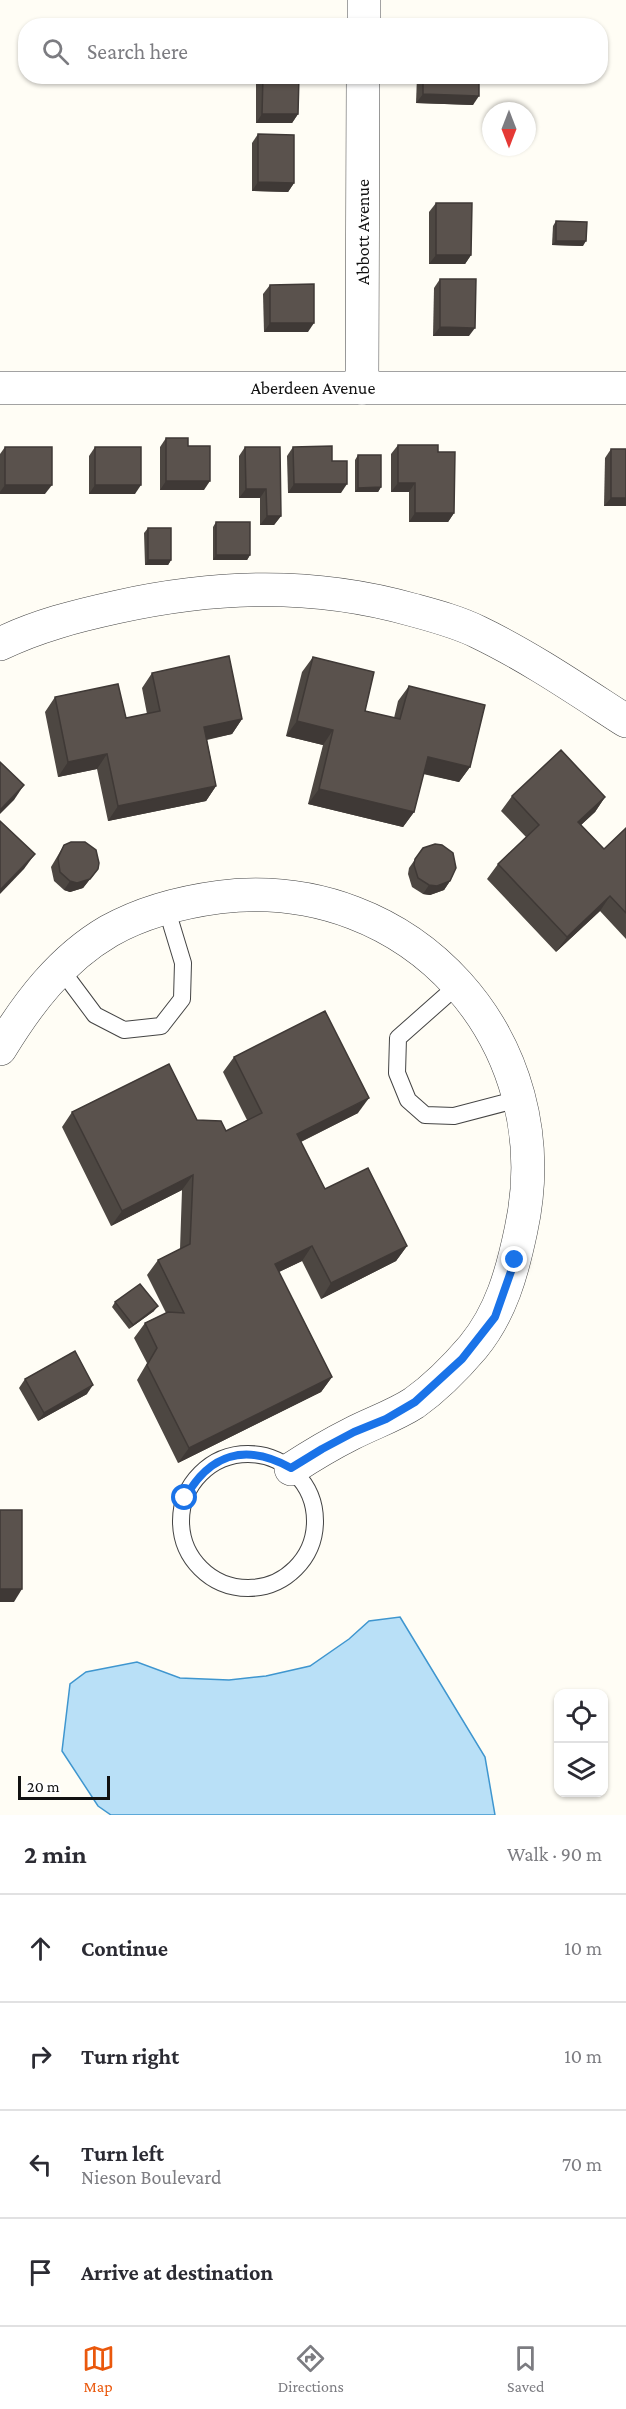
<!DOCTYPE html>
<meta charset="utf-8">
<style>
:root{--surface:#fff;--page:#f2f2f3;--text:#2b2b33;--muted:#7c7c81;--line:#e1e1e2;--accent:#ea580c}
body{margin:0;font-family:"Crimson Pro",serif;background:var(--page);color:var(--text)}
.controls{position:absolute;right:18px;bottom:18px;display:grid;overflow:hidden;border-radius:12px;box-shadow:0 2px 4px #0004}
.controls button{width:54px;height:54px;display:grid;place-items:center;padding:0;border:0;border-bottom:2px solid var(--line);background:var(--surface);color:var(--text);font:30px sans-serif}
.compass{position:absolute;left:482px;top:102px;width:54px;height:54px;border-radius:50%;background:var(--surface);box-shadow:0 2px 4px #0004;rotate:180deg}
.scale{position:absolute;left:18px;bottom:15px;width:92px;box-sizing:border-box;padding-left:6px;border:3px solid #111;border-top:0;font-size:16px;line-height:21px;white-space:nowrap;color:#111;-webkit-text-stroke:4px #fff;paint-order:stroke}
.stop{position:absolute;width:18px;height:18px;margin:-14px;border:4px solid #1a73e8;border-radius:50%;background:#fff}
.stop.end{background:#1a73e8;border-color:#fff;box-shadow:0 2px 6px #0008}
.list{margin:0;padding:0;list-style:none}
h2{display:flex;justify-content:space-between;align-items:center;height:78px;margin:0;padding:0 24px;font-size:26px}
h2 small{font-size:20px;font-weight:400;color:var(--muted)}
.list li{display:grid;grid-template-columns:39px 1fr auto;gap:18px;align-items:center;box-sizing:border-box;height:108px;padding:0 24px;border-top:2px solid var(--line)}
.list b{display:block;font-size:22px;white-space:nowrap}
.list p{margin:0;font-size:20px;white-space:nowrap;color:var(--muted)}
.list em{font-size:20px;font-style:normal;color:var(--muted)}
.icon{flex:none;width:33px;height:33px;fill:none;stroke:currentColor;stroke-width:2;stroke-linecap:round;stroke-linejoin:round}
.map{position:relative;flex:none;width:626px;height:1815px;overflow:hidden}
.search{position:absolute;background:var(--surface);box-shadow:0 2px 4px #0004;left:18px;right:18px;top:18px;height:66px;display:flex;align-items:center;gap:15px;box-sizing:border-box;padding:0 21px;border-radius:24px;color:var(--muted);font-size:22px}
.sheet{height:510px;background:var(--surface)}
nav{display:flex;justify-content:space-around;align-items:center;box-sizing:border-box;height:84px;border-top:2px solid var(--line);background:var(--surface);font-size:16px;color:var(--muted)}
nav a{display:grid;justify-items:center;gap:3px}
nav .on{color:var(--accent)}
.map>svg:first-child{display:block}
</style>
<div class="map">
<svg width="626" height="1815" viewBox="0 0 626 1815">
<rect width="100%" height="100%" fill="#fffdf5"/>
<!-- water -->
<polygon fill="#b9e0f7" stroke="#3f96cf" stroke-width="1.5" points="400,1617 485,1757 495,1815 111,1815 98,1806 62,1751 70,1684 86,1672 137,1662 180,1678 229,1680 266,1676 310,1666 349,1639 369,1621"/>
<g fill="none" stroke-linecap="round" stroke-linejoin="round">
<!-- service casing -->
<g stroke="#444" stroke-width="18">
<g id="service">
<polyline points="60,968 95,1015 124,1030 161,1026 182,999 183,963 166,907"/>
<polyline points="459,984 398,1038 397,1073 408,1100 425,1115 454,1116 519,1099"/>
<circle cx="248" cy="1521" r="67"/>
</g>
</g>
<!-- minor casing -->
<g stroke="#444" stroke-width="34">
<g id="minor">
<polyline points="364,26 364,0"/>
<polyline points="0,388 626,388"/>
<polyline points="362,388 363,76"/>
<path d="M0 644C37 626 76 616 117 607 217 585 314 582 413 610 435 616 458 622 478 632 530 657 578 690 626 721"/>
<path d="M0 1049C28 1003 61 959 109 931 143 912 182 902 220 897 412 874 562 1042 521 1230 512 1273 501 1313 473 1347 456 1367 435 1388 414 1403 394 1416 372 1423 351 1434 331 1444 311 1456 291 1469"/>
</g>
</g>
<!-- service -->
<use href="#service" stroke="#fff" stroke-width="16"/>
<!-- minor -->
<use href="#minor" stroke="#fff" stroke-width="33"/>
</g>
<!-- wall -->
<g fill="#4d4742">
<polygon points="256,76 299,76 298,114 292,123 256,123"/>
<polygon points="417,76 479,76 473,105 416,103"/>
<polygon points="258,134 294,183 288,192 252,191 252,143"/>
<polygon points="436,203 471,255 465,264 429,264 429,212"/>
<polygon points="556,221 583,246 552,245 553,226"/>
<polygon points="440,279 469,336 433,336 434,288"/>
<polygon points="270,285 308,332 264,332 263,294"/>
<polygon points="166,438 188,446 204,490 160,490 160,447"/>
<polygon points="398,445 438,452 454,513 448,522 409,522 409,492 391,492 391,454"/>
<polygon points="5,447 45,494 0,494 0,454"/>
<polygon points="95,447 135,494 89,494 89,456"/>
<polygon points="245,447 281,516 274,525 260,525 260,498 239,498 239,456"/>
<polygon points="293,447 341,493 288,493 287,456"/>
<polygon points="611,449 626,506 604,506 605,458"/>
<polygon points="358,455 381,487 378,492 355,492 355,460"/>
<polygon points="216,522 250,555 247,560 213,560 213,527"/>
<polygon points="148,528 171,560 168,565 145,565 144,533"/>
<polygon points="313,657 365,711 394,718 398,701 409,686 470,767 459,782 423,774 414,812 403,827 308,804 323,745 286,736 302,672"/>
<polygon points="152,673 242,719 232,734 207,740 216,786 206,801 108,821 97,769 58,777 45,712 55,697 126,718 147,714 142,688"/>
<polygon points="512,796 605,797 595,812 581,825 604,849 626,828 626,939 600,911 556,952 487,879 498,864 526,837 501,811"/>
<polygon points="64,845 98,869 83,888 70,892 64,890 54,881 51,867"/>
<polygon points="423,848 450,881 444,890 430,895 423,894 412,887 408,874 409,868"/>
<polygon points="234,1057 358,1113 301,1142 325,1189 407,1246 396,1261 321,1299 302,1261 279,1272 332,1377 321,1392 178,1463 137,1380 147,1363 134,1338 145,1323 166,1313 147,1275 158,1260 180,1249 182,1190 111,1226 62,1127 72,1112 197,1120 226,1131 247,1120 223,1072"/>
<polygon points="115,1302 154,1311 129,1329 112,1307"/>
<polygon points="25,1379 87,1394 38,1421 19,1388"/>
</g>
<!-- shaded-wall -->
<g fill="#3f3936">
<polygon points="507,76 520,76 538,79 535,83 505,80"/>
<polygon points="423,94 479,96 473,105 416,103"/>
<polygon points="262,114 298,114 292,123 256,123"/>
<polygon points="258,182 294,183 288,192 252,191"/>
<polygon points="556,241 586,241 583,246 552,245"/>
<polygon points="436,255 471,255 465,264 429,264"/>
<polygon points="270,323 314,323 308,332 264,332"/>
<polygon points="440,327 475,328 469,336 433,336"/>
<polygon points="166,481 210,481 204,490 160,490"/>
<polygon points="398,483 415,483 409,492 391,492"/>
<polygon points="294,484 347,484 341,493 288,493"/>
<polygon points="5,485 52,485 45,494 0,494 0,492"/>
<polygon points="95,485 141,485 135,494 89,494"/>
<polygon points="381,487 378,492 355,492 358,488"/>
<polygon points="246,489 266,489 260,498 239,498"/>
<polygon points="611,498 626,498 626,506 604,506"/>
<polygon points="415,513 454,513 448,522 409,522"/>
<polygon points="267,516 281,516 274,525 260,525"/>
<polygon points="216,555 250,555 247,560 213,560"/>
<polygon points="148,560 171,560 168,565 145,565"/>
<polygon points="242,719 232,734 194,742 204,727"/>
<polygon points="297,721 333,730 323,745 286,736"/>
<polygon points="107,754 97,769 58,777 68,762"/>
<polygon points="428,757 470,767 459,782 417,772"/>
<polygon points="24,785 14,800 0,814 0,810"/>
<polygon points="216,786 206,801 108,821 118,806"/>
<polygon points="319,789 414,812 403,827 308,804"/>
<polygon points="605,797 595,812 568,837 578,822"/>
<polygon points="35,854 24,869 0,894 0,890"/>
<polygon points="98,869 83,888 70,892 64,890 70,881"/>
<polygon points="450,881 444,890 430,895 423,894 429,885"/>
<polygon points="610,896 600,911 556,952 567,937"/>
<polygon points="369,1098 358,1113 286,1149 297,1134"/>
<polygon points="193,1175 182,1190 111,1226 122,1211"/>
<polygon points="312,1246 302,1261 264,1279 275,1264"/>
<polygon points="407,1246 396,1261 321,1299 331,1283"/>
<polygon points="158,1306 154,1311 129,1329 133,1325"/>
<polygon points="332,1377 321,1392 178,1463 189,1448"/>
<polygon points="93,1385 87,1394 38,1421 44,1413"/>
<polygon points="0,1589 22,1589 14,1602 0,1602"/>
</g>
<!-- building -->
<g fill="#5a524d" stroke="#3f3936" stroke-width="1.5">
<polygon points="263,76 299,76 298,114 262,114"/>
<polygon points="423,76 479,76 479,96 423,94"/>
<polygon points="520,76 539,76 538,79"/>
<polygon points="258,134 294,135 294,183 258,182"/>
<polygon points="436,203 472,203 471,255 436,255"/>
<polygon points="556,221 587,222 586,241 556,241"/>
<polygon points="440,279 476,279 475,328 440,327"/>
<polygon points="314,284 314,323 270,323 270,285"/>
<polygon points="166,438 188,438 188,446 210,446 210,481 166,481"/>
<polygon points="398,445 438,445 438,452 455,452 454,513 415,513 415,483 398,483"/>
<polygon points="332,446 332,461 347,461 347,484 294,484 293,447"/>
<rect x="5" y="447" width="47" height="38"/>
<rect x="95" y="447" width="46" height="38"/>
<polygon points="245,447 280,447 281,516 267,516 266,489 246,489"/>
<rect x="611" y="449" width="15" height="49"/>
<polygon points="358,455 381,455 381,487 358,488"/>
<rect x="216" y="522" width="34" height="33"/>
<rect x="148" y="528" width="23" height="32"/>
<polygon points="229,656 242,719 204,727 216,786 118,806 107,754 68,762 55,697 118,684 126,718 160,711 152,673"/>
<polygon points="313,657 374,672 365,711 400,719 409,686 485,705 470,767 428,757 414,812 319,789 333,730 297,721"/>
<polygon points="561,750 605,797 578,822 604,849 626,828 626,913 610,896 567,937 498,864 539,825 512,796"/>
<polygon points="0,762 24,785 0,810"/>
<polygon points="0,821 35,854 0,890"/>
<polygon points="71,842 85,842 96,850 99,863 98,869 90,879 77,883 70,881 60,872 58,858 64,845"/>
<polygon points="435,844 442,845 453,853 456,868 450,881 437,886 429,885 418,878 414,865 415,859 423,848"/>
<polygon points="325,1011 369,1098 297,1134 325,1189 368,1168 407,1246 331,1283 312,1246 275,1264 332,1377 189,1448 147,1365 157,1348 145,1323 168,1312 184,1313 158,1260 190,1244 193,1175 122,1211 72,1112 169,1064 197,1120 221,1121 226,1131 262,1113 234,1057"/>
<polygon points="140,1284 158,1306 133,1325 115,1302"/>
<polygon points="75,1351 93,1385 44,1413 25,1379"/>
<rect x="0" y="1510" width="22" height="79"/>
</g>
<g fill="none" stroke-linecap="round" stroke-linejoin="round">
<!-- route -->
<path stroke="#1a73e8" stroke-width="8" d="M185 1498C210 1453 246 1443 291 1468L322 1449 354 1432 386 1419 415 1402 462 1359 495 1317 515 1260"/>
</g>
<g text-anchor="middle" stroke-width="6" stroke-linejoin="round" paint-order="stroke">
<!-- street labels -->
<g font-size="18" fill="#111" stroke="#fff">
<text transform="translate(363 232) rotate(-90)" y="6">Abbott Avenue</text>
<text x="313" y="394">Aberdeen Avenue</text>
</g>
</g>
</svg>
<div class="controls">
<button><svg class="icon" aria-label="locate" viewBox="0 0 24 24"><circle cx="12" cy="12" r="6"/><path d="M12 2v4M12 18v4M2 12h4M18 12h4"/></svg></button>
<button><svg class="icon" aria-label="layers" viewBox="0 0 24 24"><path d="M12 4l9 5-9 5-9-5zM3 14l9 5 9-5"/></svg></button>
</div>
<svg class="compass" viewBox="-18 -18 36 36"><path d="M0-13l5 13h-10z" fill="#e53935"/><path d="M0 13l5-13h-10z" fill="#7c7c81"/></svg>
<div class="scale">20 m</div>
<div class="stop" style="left:185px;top:1498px"></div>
<div class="stop end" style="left:515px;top:1260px"></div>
<div class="search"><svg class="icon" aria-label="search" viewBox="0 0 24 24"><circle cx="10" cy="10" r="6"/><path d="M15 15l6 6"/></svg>Search here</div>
</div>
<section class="sheet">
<h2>2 min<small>Walk · 90 m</small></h2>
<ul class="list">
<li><svg class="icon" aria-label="ahead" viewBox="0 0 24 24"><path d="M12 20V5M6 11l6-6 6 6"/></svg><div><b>Continue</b></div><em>10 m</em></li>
<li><svg class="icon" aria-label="right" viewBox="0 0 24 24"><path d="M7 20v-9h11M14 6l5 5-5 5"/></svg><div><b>Turn right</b></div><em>10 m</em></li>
<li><svg class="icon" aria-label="left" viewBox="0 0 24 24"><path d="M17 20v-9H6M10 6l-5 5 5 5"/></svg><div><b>Turn left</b><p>Nieson Boulevard</p></div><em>70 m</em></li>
<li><svg class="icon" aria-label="arrive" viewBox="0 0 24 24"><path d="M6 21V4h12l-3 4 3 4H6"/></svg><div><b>Arrive at destination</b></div></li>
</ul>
</section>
<nav>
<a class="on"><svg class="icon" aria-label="map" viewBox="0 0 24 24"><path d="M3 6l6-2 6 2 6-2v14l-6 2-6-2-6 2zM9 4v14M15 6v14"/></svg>Map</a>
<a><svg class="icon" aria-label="directions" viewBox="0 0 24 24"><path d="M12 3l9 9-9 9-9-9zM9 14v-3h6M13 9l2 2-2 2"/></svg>Directions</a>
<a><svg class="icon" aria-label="saved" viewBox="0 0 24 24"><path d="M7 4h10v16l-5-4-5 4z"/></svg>Saved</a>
</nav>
